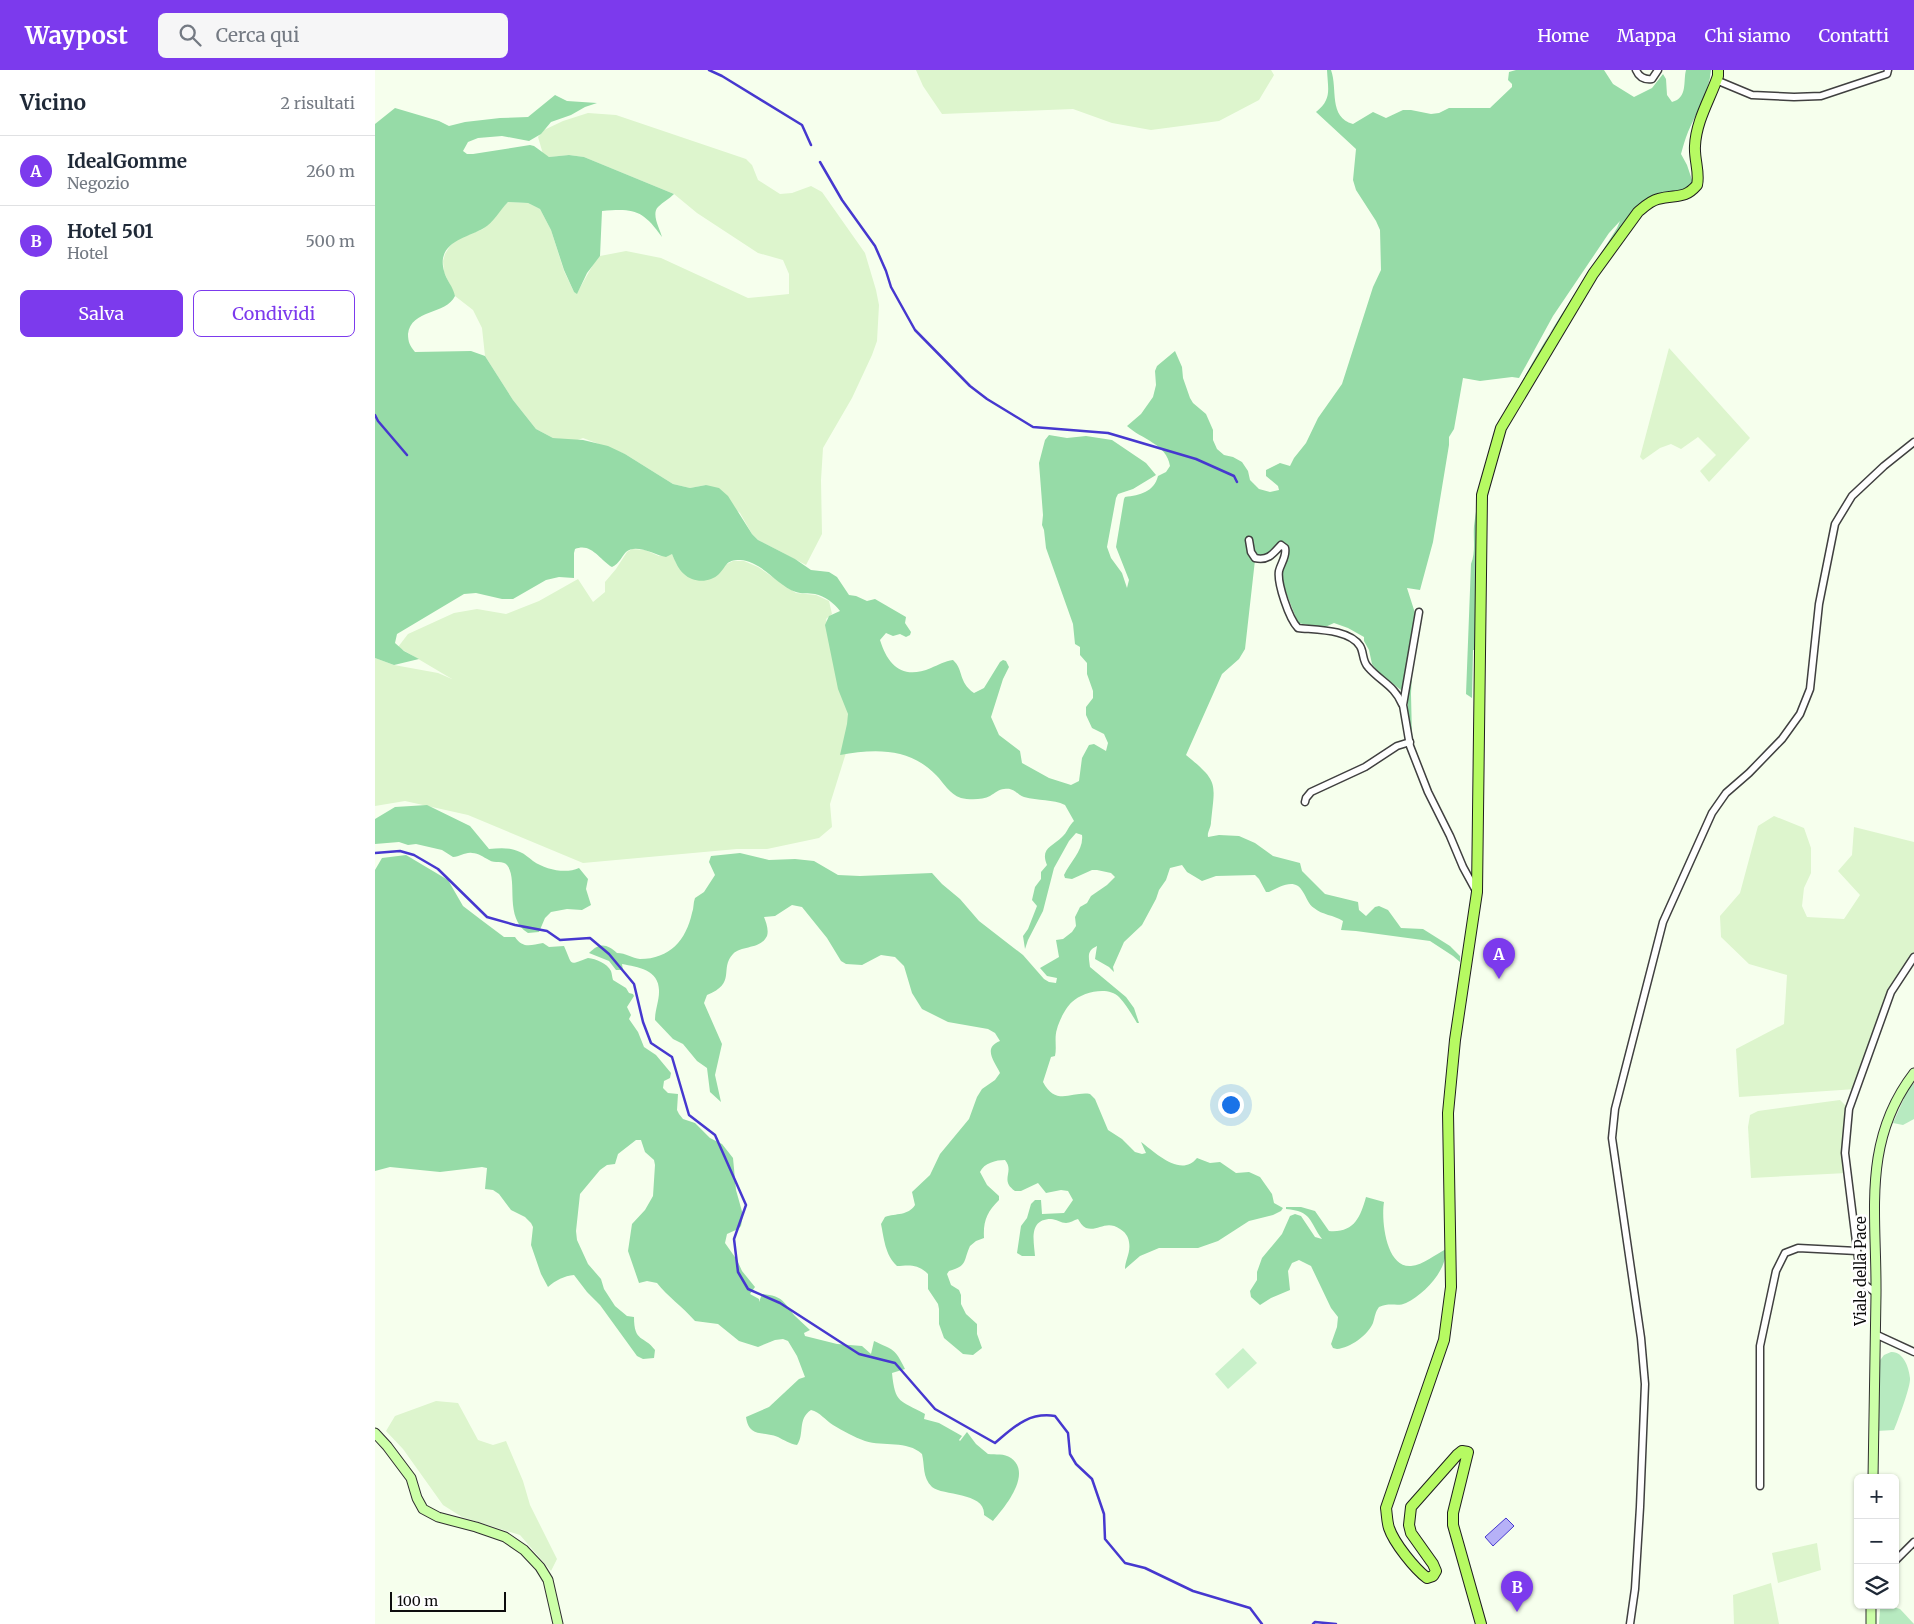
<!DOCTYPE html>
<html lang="it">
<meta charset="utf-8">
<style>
:root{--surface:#fff;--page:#f6f6f7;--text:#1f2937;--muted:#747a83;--line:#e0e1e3;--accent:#7c3aed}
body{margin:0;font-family:Merriweather,serif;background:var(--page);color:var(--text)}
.controls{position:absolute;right:15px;bottom:15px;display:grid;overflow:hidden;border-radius:8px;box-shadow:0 1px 4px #0004}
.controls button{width:45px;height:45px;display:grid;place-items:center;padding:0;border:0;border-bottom:1px solid var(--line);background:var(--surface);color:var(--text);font:25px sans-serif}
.scale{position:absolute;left:15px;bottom:12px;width:116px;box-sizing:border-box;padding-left:5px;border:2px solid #0d0d0d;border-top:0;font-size:14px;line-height:18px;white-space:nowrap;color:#0d0d0d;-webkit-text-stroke:4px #fff;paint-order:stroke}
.you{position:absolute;left:855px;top:1034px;width:18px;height:18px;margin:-12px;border:4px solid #fff;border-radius:50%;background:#1a73e8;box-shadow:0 0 0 8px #1a73e833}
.badge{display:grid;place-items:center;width:32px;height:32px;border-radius:50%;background:var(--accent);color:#fff;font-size:16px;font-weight:700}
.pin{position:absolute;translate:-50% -41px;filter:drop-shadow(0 1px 2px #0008)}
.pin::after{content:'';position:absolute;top:26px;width:18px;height:15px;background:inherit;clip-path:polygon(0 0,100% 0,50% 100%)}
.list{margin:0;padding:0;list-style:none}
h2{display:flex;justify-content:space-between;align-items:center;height:65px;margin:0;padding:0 20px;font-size:21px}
h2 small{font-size:16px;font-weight:400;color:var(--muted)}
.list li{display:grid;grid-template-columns:32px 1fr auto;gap:15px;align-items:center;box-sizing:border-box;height:70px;padding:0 20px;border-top:1px solid var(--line)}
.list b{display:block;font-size:19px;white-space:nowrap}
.list p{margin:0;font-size:16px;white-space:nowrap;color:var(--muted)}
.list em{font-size:16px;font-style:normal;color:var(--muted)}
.actions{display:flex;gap:10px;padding:15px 20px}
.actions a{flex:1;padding:11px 0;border:1px solid var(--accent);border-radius:8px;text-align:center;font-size:18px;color:var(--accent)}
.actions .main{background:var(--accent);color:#fff}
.icon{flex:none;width:28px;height:28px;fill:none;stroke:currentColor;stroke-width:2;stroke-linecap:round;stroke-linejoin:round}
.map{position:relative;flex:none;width:1539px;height:1554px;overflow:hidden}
header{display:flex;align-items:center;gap:30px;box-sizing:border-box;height:70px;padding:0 25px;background:var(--accent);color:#fff}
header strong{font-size:24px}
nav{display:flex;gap:28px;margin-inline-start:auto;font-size:18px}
.search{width:350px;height:45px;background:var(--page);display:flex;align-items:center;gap:12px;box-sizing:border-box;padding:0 18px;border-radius:8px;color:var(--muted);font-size:19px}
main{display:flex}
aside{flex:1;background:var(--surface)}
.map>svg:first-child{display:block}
</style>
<header>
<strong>Waypost</strong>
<div class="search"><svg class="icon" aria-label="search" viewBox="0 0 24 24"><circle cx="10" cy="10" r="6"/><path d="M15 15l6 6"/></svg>Cerca qui</div>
<nav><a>Home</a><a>Mappa</a><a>Chi siamo</a><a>Contatti</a></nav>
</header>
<main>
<aside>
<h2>Vicino<small>2 risultati</small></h2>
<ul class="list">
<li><span class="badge">A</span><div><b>IdealGomme</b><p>Negozio</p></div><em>260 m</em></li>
<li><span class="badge">B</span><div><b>Hotel 501</b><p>Hotel</p></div><em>500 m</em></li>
</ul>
<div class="actions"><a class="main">Salva</a><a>Condividi</a></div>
</aside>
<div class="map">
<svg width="1539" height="1554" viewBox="0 0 1539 1554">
<rect width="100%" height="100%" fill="#f6ffed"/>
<!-- farmland -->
<g fill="#ddf5cd">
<polygon points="541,0 896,0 899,5 884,30 844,51 776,60 737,53 698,39 567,44 548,16"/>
<polygon points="213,43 241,45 371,89 377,95 383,110 405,124 417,123 436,116 447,122 490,183 501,220 504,235 502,271 497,285 477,328 448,378 446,410 447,464 431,495 383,470 377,464 365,443 331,415 315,418 298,414 250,384 208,368 200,371 178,368 161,359 138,330 110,286 107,258 98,240 80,226 69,202 68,191 70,184 75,176 83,169 108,159 133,132 153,133 165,139 176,160 189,201 199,222 202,223 219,193 225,186 251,181 286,188 373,228 414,224 414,204 408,190 383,183 322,143 299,124 209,87 194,85 174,87 168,84 163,67 169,60 188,51"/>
<polygon points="1294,278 1375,368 1334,412 1325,401 1341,385 1323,367 1306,379 1296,374 1285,378 1268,390 1265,387"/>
<polygon points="257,479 270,480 284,486 297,484 302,495 348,496 358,491 369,491 383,497 421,523 441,525 454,531 457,544 451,549 472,633 475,670 455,734 457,757 444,768 392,779 362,779 208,793 93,745 30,731 0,736 0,588 19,595 63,603 77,609 23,577 33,564 79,543 102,539 131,544 164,531 203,509 218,532 230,522 230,512 241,499 252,482"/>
<polygon points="1399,746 1429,758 1436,778 1436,803 1429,818 1427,836 1432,847 1469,849 1485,825 1463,801 1477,785 1479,757 1539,772 1539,887 1516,922 1481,1019 1364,1027 1361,979 1409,954 1412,905 1374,894 1346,867 1345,846 1365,823 1383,756"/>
<polygon points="1465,1030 1474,1039 1472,1103 1376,1108 1373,1057 1375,1045 1383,1041"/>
<polygon points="61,1331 83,1333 103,1370 118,1375 131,1371 148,1411 155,1435 182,1489 176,1501 145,1465 87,1447 68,1435 28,1379 11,1361 20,1346"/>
<polygon points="1442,1473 1446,1500 1403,1513 1397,1483"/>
<polygon points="1396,1513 1404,1554 1359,1554 1358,1525"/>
</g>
<!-- green -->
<g fill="#b7eac0">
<polygon points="1539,1013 1539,1049 1528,1055 1518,1053 1534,1017"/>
<path d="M1516 1282C1528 1281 1534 1297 1535 1308 1536 1316 1523 1350 1519 1360L1502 1361 1503 1293 1509 1285Z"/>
<polygon points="1515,1536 1525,1539 1539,1554 1504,1554 1505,1539"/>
</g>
<!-- forest -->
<g fill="#96dba7">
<path d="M952 0H956C963 19 953 47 978 54L998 42 1011 48 1028 40H1036L1056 44 1064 43 1074 38H1115L1137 17V14L1133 10 1134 2 1141 0H1229L1238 14 1259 27 1277 18 1288 4 1291 9 1292 25 1297 32C1313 28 1308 11 1311 0H1336C1334 23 1322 41 1313 62 1310 69 1308 77 1306 84L1312 95 1318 113 1315 118 1308 122 1288 125 1271 132 1255 146 1174 265 1119 377 1109 417 1104 463 1102 580H1098L1097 628 1091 624 1096 494C1101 481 1098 469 1099 456 1102 433 1106 408 1114 386 1143 303 1196 232 1242 158L1245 151 1234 163 1178 246 1144 308 1137 307 1105 311 1088 308 1079 359 1074 367V375L1058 472 1045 520 1032 518 1040 543 1036 624 1037 668 1031 649 1033 633 1031 624 1004 603 997 594 994 580 989 571V567L973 558 959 553 948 558 923 553 907 512 906 500 911 481 908 477H903L892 490H880L870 579 864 589 847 604 811 685C844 712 840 712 836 752 836 758 832 762 833 767L844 765 864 766 880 773 898 786 925 793 927 801 950 824 983 832 984 840 991 846 1000 837 1004 836 1013 840 1026 858 1048 859 1075 876 1085 886V892L1078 886 1055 871 981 861 966 860 968 851C959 845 947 845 939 838 933 834 932 828 928 822 920 807 905 817 894 822H891L884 809 880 805 841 806 827 811 812 802 807 795 795 798 791 810 784 820 781 829 767 855 749 872 738 897 739 902 734 897 720 889 722 876C711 881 714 887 715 897L751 927 759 938 764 953H762C757 945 751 934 744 927 733 916 708 922 697 932 691 937 684 951 682 959 679 968 682 977 680 986L676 987 668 1012C681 1037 697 1021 715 1024L720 1029 733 1060 747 1069 760 1082 767 1084 771 1083 766 1072C781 1083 806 1108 822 1088L835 1093 845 1092 861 1103 874 1102 885 1107 897 1124 899 1133 908 1138 906 1141 898 1145 874 1151 843 1171 823 1178H784L765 1186 750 1199C750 1190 756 1183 754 1172 753 1166 750 1162 745 1159 731 1149 723 1162 711 1158 707 1156 705 1152 703 1149 699 1150 695 1153 691 1153 686 1153 681 1149 676 1149 653 1149 659 1172 660 1186H647L642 1183 646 1156 652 1148 656 1134 660 1130H666L667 1144 689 1143 698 1130 693 1121 686 1120 671 1123 663 1113 646 1121H640C624 1110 640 1102 630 1090 621 1090 609 1093 605 1102L612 1115 624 1126V1130C612 1142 608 1151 609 1168L601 1171 595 1176C588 1191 593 1196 574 1201L572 1204 576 1215 584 1220 586 1225V1234L591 1244 602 1254V1264L607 1278 598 1285 588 1284 569 1268 564 1254V1239L563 1234 553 1219V1204C543 1194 535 1195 522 1196 510 1185 509 1168 506 1154L510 1147C521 1143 533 1146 540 1135L537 1122 555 1105 565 1084 594 1049 602 1027 607 1019 620 1010 625 1003C620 992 607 978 625 971L620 963 613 959 573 952 547 939 537 923 529 896 520 887 506 885 487 895 471 894 466 891 452 868 427 837 417 835 400 846 389 847C391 852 394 860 392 866 385 880 367 875 358 884 344 899 362 913 332 925L329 933 347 974 340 1005 346 1032 335 1022 332 998 322 991 308 974 298 969 280 950C280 940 284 931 284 922 285 900 263 897 247 894L248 900H241L234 891 214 883C225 872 232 874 242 883 251 883 257 888 265 889 295 889 311 870 317 843 319 838 318 833 320 828L329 822 340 805 334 792 336 786 365 783 394 790 420 789 439 791 463 805 485 806 557 803 567 814 585 829 604 851 648 885 669 909 674 912 681 913 682 908 672 906 665 898 684 887 681 870 688 869 697 862 701 856 700 847 705 837 712 833 716 826 732 815 740 807 736 803 722 800H717L697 809 690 808 689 805C695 792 709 780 707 765L701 763 694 771 679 798 668 841 653 870 650 879 648 866 653 859 662 836 657 830 660 817 666 809V802L672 795C665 778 677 777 687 767 692 763 694 755 699 751L690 735C678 729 663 731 649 727 641 724 639 717 629 719 624 719 620 723 615 726 608 730 594 730 586 728 574 724 569 713 561 705 534 677 499 679 465 685L472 654 473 644 463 619 450 555 454 546 465 541C459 533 450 526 440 524 434 523 426 524 421 522 401 515 387 491 365 490 350 490 352 496 344 504 335 513 318 513 309 504 303 499 300 491 297 484L291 487C280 485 261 473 251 482 246 487 245 493 237 497 225 490 216 472 200 479L199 483V508L184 507 171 510 138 529H127L101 523 89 524 22 564 20 573 29 581 44 589 19 595 0 588V54L20 38 64 51 74 56 90 52 125 48 153 47 180 25 192 31 222 33 210 37 196 45 176 52 166 64 154 71 127 66 103 68 93 72 88 81 92 84H98L155 75 159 76 174 87 194 85 209 87 299 124C294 129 288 132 283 137 276 144 285 159 287 167 268 140 259 138 227 141L225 186 212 203 202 224 199 222 189 200 176 160 165 139 153 133 133 132C125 140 118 153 109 158 92 168 61 172 69 201 71 210 78 216 80 226 71 245 36 239 33 264 33 272 35 276 40 282L96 281 110 286 138 330 161 359 178 368 208 370 233 376 250 384 298 414 315 418 331 415 344 418 353 426 377 464 383 470 420 489 436 500 454 502 462 507 474 525 481 526 492 531 500 529 531 547 530 553 536 562 535 565 531 567 525 564 518 566 511 563 505 570C513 596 528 610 556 598 563 595 570 591 578 590 589 600 583 612 599 623L609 618 625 592 628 590 631 591 634 597 628 609 616 647 624 665 645 681 647 693 674 708 696 715 704 711 707 688 714 675 719 674 731 681 733 673 729 664 717 658 711 645V637L718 628V621L712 604V593L705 585V577L700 574 698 554 671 478 669 460 667 455 668 445 664 393 670 370 674 365 692 368 711 366 737 370 771 393 781 405 758 419 743 424 741 428 732 477 736 488 747 503 752 518 754 510 741 477 749 429 750 427C765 425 779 422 783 406L791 402 795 396C792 374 766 369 752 356L766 344 778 327 781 315 780 301 782 296 800 281 807 297 808 308 815 328 818 333 831 344 838 360V370L842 379 849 385 858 387 867 392 873 401 875 410 884 419 895 422 904 420 903 416 891 406V400L905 393 915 396 919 388 931 373 943 348 967 314 998 217 1006 200 1005 160 1001 151 981 120 978 110 981 79 941 42C957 29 953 20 952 0Z"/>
<path d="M52 735 95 756 114 779C125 778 134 777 145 782 150 784 154 788 158 791 171 800 191 804 204 798L213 809 211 819 216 835 207 840 192 839 176 842 170 848 164 862 153 863C128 847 144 810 132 795 128 790 120 794 114 790 108 787 104 783 97 783 90 782 85 787 78 787L67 780 41 774 33 775 24 772 0 774V749L20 737Z"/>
<path d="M31 785 73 810 88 836 105 849 129 867H140C148 879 156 875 168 873L174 877 189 876C198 895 192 896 213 888 221 889 232 893 236 901 237 904 237 907 238 910L251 918 254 923 258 924 259 926 252 937 256 945 254 949 263 962 269 977 281 985 296 1003 295 1008 289 1011 288 1018 293 1023 303 1024 302 1040 304 1044 308 1049 320 1053 335 1068 347 1074 358 1088 361 1120 368 1145 366 1156 363 1159 352 1164 350 1173 362 1190 367 1201 380 1217 375 1224 384 1229V1232L387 1224C409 1226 408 1232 420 1246 425 1251 430 1255 435 1260L429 1263 430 1266 462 1274 487 1276 496 1284 499 1271C518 1280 520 1278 530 1299L517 1303C520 1334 525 1330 550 1344L549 1349 564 1353 587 1366 584 1370 585 1371 592 1362 601 1374 613 1384C621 1385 629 1383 636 1388 658 1404 629 1438 618 1451L609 1445C611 1422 568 1426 557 1417 547 1407 550 1396 547 1384 532 1370 509 1377 490 1371 479 1367 468 1361 458 1355 450 1350 445 1342 436 1340 422 1349 430 1364 422 1375 415 1374 409 1370 403 1367 388 1361 374 1368 371 1347L394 1337 424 1309 430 1307 422 1286 413 1271 408 1269 400 1270 383 1277 364 1271 343 1254 320 1251C308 1237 292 1226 282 1213L272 1211 264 1213 253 1181 257 1154 270 1140 278 1126 280 1095 279 1090 270 1082 266 1070H261L243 1084 240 1094 232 1095 225 1100 205 1124 201 1161 202 1170 213 1194 226 1209 229 1219 240 1236 252 1246 259 1247C259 1273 269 1265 280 1280L279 1288 268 1289 262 1286 225 1235 212 1222 199 1205C189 1206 181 1210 173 1217L166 1204 156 1175 158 1157 156 1153 150 1147 136 1140 124 1124 118 1120 110 1119 112 1098 107 1097 65 1102 15 1097 0 1101V800L7 788Z"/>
<path d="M991 1127 1009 1132C1006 1150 1011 1198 1036 1196 1048 1195 1061 1184 1071 1179 1072 1200 1050 1224 1031 1233 1023 1237 1015 1232 1004 1237 1000 1242 1000 1247 998 1253 993 1265 975 1278 962 1279L958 1278 956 1274 962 1257 963 1247 956 1238 936 1196 924 1190 917 1193 913 1201 915 1220 896 1228 885 1235 876 1227 875 1221 882 1210V1202L887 1188 907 1164 915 1146 920 1144 926 1146 940 1167 947 1169C934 1151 937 1141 911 1139V1137H926L940 1141 954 1161C979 1163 985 1148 991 1127Z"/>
</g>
<!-- pitch -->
<polygon fill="#c9f1ca" points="868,1278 882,1293 853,1319 840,1304"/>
<!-- water -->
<polygon fill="#b6b1f7" stroke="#4638cf" points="1131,1448 1139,1456 1118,1476 1110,1467"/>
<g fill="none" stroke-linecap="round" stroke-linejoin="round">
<!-- stream -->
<g stroke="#4638cf" stroke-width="2.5">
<polyline points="334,0 347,6 427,55 436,75"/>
<polyline points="445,92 467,130 500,176 511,201 516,217 540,260 595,316 612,329 658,357 733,363 821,389 859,406 862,412"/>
<polyline points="0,345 3,351 32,385"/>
<path d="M0 783 25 781 39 785 63 799 112 847 140 855 172 861 185 870 215 868 234 884 259 914 268 952 276 973 297 987 314 1045 340 1065 371 1135 359 1169 363 1202 373 1219 405 1233 484 1284 520 1293 560 1339 620 1373C639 1357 653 1342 680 1346L693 1363 695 1384 701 1394 717 1409 729 1444 730 1469 750 1493 770 1498 818 1521 875 1538 887 1554"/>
<polyline points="938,1554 940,1552 961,1554"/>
</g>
<!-- street casing -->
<g stroke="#404040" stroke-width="9">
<g id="street">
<path d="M1261 0C1264 7 1269 10 1277 9L1283 0"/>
<polyline points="1341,10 1377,25 1419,27 1446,26 1512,4 1513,0"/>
<path d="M874 470 876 482 880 488C893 491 898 484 906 475L910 478C912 486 906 493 904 501 902 513 914 549 923 558 941 560 974 559 985 576 989 582 987 591 993 597 1005 611 1020 616 1027 634"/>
<polyline points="1044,542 1028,635 1035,676 1053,722 1075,766 1088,797 1100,819"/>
<polyline points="930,732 931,728 936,722 990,697 1022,676 1035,672"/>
<polyline points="1501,1223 1486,1212 1470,1083 1474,1039 1516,922 1539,887"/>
<polyline points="1500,1264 1539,1282"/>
<polyline points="1385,1416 1385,1276 1401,1201 1410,1183 1423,1178 1482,1181"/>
<polyline points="1520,1491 1539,1472"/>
<polyline points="1255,1554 1260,1519 1265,1437 1270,1314 1266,1268 1237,1068 1240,1039 1288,852 1337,743 1351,723 1374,703 1407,669 1425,644 1435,619 1444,534 1460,454 1477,426 1509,396 1539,372"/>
</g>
</g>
<!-- secondary casing -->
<g stroke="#2f2f2f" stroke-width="11">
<g id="secondary">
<polyline points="0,1363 12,1376 36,1408 42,1428 48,1439 63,1447 101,1457 130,1467 149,1480 165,1497 173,1510 183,1554"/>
<path d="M1498 1408C1499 1347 1500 1286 1501 1225 1502 1145 1486 1072 1539 1003"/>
<polyline points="1496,1554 1496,1535"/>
</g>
</g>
<!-- primary casing -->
<g stroke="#1e1e1e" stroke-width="12">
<path id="primary" d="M1106 1554 1078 1455V1443L1093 1382 1087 1381 1082 1385 1036 1437 1034 1455 1036 1463 1058 1494 1061 1501 1058 1506 1052 1508C1040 1499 1019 1473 1014 1458 1012 1452 1012 1445 1011 1438L1069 1270 1076 1217 1073 1043 1080 970 1102 822 1107 425 1126 358 1218 204 1263 142C1269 137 1275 131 1283 129 1301 124 1309 130 1322 115 1325 103 1319 89 1320 76 1321 51 1335 29 1343 6V0"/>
</g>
<!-- street -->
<use href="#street" stroke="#fff" stroke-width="6"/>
<!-- secondary -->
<use href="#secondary" stroke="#ccffa8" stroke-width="9"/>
<!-- primary -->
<use href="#primary" stroke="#b6fa62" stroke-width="10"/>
</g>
<g text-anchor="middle" stroke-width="5" stroke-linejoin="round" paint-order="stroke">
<!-- street labels -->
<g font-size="15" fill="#0d0d0d" stroke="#fff">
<text transform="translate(1486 1201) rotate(-90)" y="5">Viale della Pace</text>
</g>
</g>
</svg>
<div class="controls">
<button>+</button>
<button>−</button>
<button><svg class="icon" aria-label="layers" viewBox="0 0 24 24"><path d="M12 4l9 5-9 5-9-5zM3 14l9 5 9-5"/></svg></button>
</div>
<div class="scale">100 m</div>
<div class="you"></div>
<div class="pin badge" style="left:1124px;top:909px">A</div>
<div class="pin badge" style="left:1142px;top:1542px">B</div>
</div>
</main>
